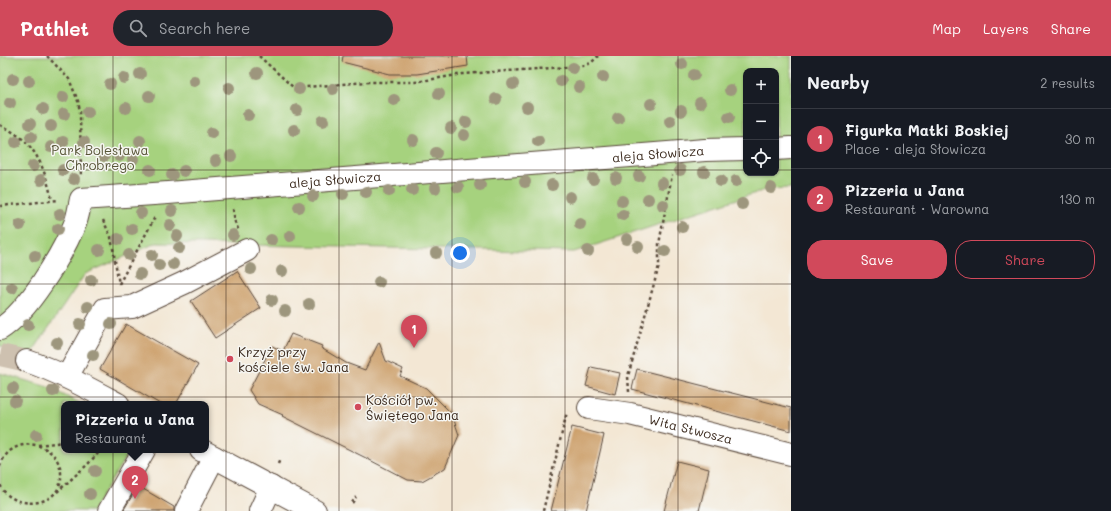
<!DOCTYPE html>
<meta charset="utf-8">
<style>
:root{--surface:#171b24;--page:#20242c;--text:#f1f3f6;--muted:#9ea1a6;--line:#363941;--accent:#d1495b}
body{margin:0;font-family:Mali,sans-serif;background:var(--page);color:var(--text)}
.controls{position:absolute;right:12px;top:12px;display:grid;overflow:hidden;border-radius:8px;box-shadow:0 1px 3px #0004}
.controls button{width:36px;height:36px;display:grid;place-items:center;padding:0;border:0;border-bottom:1px solid var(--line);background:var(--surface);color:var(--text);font:20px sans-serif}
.you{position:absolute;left:460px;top:197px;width:14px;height:14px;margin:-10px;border:3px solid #fff;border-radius:50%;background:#1a73e8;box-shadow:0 0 0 6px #1a73e833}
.badge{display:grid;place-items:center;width:26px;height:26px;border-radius:50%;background:var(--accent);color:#fff;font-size:13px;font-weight:700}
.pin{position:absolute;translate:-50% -33px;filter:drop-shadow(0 1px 2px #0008)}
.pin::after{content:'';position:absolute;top:21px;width:14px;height:12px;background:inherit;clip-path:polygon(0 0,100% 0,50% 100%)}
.popup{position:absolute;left:61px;top:345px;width:148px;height:52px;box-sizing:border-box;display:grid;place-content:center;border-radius:8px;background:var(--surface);filter:drop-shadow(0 1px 3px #0005);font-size:13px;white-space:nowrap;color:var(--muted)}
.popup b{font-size:15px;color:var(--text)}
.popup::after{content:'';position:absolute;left:50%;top:100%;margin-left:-8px;border:8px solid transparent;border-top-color:var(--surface)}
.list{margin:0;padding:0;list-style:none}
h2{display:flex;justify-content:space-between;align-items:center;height:52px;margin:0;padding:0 16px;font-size:17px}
h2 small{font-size:13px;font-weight:400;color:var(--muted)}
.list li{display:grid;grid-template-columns:26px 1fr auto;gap:12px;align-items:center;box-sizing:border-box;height:60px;padding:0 16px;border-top:1px solid var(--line)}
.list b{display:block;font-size:15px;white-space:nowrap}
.list p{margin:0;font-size:13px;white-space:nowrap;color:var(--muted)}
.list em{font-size:13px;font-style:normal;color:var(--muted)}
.actions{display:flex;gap:8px;padding:12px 16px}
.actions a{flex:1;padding:9px 0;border:1px solid var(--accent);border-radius:16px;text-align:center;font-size:14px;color:var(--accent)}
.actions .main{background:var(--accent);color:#fff}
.icon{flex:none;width:22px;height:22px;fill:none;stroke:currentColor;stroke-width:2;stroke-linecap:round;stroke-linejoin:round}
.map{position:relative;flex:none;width:791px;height:455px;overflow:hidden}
header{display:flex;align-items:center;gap:24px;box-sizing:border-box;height:56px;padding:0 20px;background:var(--accent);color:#fff}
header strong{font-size:19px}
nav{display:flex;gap:22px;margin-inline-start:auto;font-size:14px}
.search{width:280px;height:36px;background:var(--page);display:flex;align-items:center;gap:10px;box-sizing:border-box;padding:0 14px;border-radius:22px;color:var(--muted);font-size:15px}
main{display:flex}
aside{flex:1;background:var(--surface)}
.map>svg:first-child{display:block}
</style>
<header>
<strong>Pathlet</strong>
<div class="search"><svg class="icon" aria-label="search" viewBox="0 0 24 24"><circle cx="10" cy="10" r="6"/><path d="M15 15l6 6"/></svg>Search here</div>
<nav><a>Map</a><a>Layers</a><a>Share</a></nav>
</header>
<main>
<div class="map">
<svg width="791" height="455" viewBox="0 0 791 455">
<rect width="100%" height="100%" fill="#f6f6f2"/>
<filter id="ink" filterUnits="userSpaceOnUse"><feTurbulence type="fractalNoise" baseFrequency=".025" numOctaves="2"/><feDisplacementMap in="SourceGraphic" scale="8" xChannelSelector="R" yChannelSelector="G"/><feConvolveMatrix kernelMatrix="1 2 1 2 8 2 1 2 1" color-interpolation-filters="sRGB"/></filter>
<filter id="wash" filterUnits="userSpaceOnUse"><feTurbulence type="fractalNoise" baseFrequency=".012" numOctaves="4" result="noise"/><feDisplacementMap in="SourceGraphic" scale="16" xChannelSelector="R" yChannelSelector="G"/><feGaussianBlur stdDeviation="0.9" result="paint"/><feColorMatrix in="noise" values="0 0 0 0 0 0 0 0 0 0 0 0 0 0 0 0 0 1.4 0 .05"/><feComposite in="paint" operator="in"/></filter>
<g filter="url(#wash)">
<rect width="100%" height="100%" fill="#f3e7d4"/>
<!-- green -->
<g fill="#a6d27e" stroke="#707e4e" fill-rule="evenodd">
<path d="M0 0H791V132L768 133 574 196 156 187 85 218 31 298 0 290ZM746 15H776V117H746Z"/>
<polygon points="0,317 48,331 81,348 64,348 64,394 130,394 92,455 0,455"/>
</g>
<g id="blocks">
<!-- building -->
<g fill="#cda16d">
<polygon points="343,0 467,0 468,10 417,18 390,18 342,6"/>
<polygon points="237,215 261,252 215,282 191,245"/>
<polygon points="126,268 198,309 176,348 160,348 100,313"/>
<polygon points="291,278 322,290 321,292 346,307 365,314 379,286 386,305 403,313 400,320 426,332 452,358 459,379 445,412 422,425 408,424 364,401 282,360 283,359 258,348 249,334 272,290 283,295"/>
<polygon points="591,311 620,317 615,338 586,330"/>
<polygon points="637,313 791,352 791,375 632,333"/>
<polygon points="572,371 604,379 586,455 551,455"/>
<polygon points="677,405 709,413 699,455 664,455"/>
<polygon points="138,430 174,451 174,455 123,455"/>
</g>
</g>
</g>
<g filter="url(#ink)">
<use href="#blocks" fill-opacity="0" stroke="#574639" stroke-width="1"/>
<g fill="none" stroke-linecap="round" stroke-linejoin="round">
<!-- minor-tunnel -->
<polyline stroke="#cec1b0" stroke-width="22" stroke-dasharray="22 11" stroke-linecap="butt" points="0,299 27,305"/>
<!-- minor casing -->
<g stroke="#574639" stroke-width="24">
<g id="minor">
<polyline points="776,93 791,92"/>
<path id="s1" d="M0 273C28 256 61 200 74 170 78 162 79 152 81 143L168 137 705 94 746 93"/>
<path d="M27 305C59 316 88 332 118 348"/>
<polyline points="67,321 105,253 132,251 184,227 247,194"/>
<path id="s2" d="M589 352 630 358 791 398"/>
<polyline points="201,394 315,455"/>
<polyline points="109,455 144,394"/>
<polyline points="186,455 214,401"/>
<polyline points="260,455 271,431"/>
</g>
</g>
<!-- path -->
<g stroke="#574639" stroke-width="2.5" stroke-dasharray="3 3" stroke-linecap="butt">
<polyline points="47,0 69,23 78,45 80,56 81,121"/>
<polyline points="259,0 294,32 368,26 415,26 463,18 582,10 591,7 598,0"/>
<path d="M0 69C5 72 10 74 14 77 38 91 46 118 52 144"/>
<polyline points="0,150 59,144"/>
<polyline points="233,153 235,166 239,175"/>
<polyline points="103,164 111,181 119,228"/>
<polyline points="119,228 155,161"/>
<polyline points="629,336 628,320 659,210 659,188 672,119"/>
<polyline points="38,389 64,386"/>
<polyline points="278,408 280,403"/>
<path d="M0 410C2 405 5 399 10 395 29 380 59 392 61 417 64 454 9 455 0 428"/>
<polyline points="57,436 87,409 101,394"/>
<polyline points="352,447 356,441"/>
<polyline points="543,455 567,356"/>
</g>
<!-- minor -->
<use href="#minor" stroke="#fff" stroke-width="22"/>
</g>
<!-- trees -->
<g fill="#9d967d">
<circle cx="682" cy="8" r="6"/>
<circle cx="573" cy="12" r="6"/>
<circle cx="257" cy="17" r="6"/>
<circle cx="140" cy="18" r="6"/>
<circle cx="694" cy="19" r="6"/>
<circle cx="603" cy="21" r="6"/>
<circle cx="124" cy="22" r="6"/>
<circle cx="13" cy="23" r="6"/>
<circle cx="29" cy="25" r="6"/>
<circle cx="194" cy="25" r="6"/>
<circle cx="561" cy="25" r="6"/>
<circle cx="110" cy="28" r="6"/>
<circle cx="513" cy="28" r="6"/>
<circle cx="579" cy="31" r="6"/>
<circle cx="229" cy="32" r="6"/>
<circle cx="299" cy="33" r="6"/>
<circle cx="333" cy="33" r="6"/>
<circle cx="730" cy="34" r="6"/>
<circle cx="439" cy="38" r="6"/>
<circle cx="149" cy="40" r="6"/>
<circle cx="63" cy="41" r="6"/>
<circle cx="496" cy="43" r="6"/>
<circle cx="394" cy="44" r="6"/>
<circle cx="10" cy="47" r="6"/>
<circle cx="700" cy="47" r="6"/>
<circle cx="651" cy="48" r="6"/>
<circle cx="527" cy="51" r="6"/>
<circle cx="126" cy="52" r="6"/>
<circle cx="43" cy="53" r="6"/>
<circle cx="297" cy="54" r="6"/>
<circle cx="681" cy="55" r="6"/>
<circle cx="88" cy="56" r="6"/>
<circle cx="64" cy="58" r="6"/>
<circle cx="248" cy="59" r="6"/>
<circle cx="729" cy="61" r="6"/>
<circle cx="618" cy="62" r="6"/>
<circle cx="323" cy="65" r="6"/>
<circle cx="670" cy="65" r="6"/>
<circle cx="466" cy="66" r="6"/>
<circle cx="30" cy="68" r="6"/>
<circle cx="51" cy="70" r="6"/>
<circle cx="451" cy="72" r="6"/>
<circle cx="294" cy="74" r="6"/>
<circle cx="212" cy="77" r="6"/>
<circle cx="464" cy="79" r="6"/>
<circle cx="31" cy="81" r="6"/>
<circle cx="413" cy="84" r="6"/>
<circle cx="140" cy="85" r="6"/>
<circle cx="538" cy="85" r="6"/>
<circle cx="16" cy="86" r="6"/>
<circle cx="63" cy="86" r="6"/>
<circle cx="84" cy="86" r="6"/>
<circle cx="51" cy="91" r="6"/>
<circle cx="436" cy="97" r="6"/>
<circle cx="104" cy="100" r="6"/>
<circle cx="119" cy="100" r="6"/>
<circle cx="231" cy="100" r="6"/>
<circle cx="133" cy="103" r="6"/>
<circle cx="216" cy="105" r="6"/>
<circle cx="33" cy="110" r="6"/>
<circle cx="63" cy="114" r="6"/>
<circle cx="150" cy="114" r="6"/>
<circle cx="680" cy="114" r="6"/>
<circle cx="184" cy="115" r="6"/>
<circle cx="704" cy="116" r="6"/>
<circle cx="172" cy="119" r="6"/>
<circle cx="639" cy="120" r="6"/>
<circle cx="616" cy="122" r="6"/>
<circle cx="74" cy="123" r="6"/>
<circle cx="593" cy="123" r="6"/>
<circle cx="41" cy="124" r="6"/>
<circle cx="721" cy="125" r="6"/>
<circle cx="736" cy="125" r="6"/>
<circle cx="525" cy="126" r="6"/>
<circle cx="662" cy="127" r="6"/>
<circle cx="480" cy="129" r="6"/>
<circle cx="552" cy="129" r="6"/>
<circle cx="458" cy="131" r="6"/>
<circle cx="435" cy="132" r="6"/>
<circle cx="771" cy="132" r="6"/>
<circle cx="412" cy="134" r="6"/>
<circle cx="389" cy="135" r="6"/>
<circle cx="366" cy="136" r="6"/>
<circle cx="343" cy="138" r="6"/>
<circle cx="313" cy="140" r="6"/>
<circle cx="570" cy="141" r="6"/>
<circle cx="648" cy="143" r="6"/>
<circle cx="622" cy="145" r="6"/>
<circle cx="742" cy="148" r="6"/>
<circle cx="663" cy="149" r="6"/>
<circle cx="299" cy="151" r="6"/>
<circle cx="172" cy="155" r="6"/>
<circle cx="141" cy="157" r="6"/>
<circle cx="60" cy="158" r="6"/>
<circle cx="623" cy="159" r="6"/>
<circle cx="580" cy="168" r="6"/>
<circle cx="20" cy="169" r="6"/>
<circle cx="170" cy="169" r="6"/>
<circle cx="682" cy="171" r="6"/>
<circle cx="58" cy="173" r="6"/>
<circle cx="132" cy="173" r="6"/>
<circle cx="233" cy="179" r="6"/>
<circle cx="177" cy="180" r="6"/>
<circle cx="290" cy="180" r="6"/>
<circle cx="118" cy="183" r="6"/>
<circle cx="627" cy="183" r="6"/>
<circle cx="271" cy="184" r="6"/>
<circle cx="638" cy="191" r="6"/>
<circle cx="179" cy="192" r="6"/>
<circle cx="99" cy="194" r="6"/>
<circle cx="588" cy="195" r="6"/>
<circle cx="665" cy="195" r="6"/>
<circle cx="436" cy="197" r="6"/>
<circle cx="129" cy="199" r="6"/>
<circle cx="152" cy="199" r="6"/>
<circle cx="35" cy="200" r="6"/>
<circle cx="173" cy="208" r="6"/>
<circle cx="159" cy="209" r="6"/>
<circle cx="251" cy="213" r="6"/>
<circle cx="282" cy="215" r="6"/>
<circle cx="140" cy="218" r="6"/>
<circle cx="91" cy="224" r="6"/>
<circle cx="379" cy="226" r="6"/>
<circle cx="12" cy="232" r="6"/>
<circle cx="272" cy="244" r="6"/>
<circle cx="309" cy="248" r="6"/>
<circle cx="88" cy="251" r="6"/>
<circle cx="285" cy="255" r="6"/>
<circle cx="80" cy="268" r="6"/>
<circle cx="111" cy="268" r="6"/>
<circle cx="28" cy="269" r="6"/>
<circle cx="57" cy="287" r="6"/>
<circle cx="93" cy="299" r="6"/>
<circle cx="13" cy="332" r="6"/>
<circle cx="53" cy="335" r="6"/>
<circle cx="15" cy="345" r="6"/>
<circle cx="36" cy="379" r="6"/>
<circle cx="95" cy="415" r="6"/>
<circle cx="90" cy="438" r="6"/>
</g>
</g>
<!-- grid -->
<path fill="none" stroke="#3b2a1e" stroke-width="1" stroke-opacity="0.55" d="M113 0V455M226 0V455M339 0V455M452 0V455M565 0V455M678 0V455M0 114H746M776 114H791M0 228H791M0 341H791"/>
<!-- markers -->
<g fill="#d1495b" stroke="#f6f6f2" stroke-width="1.5">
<circle cx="230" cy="303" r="4"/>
<circle cx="358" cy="351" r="4"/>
</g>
<g text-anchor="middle" stroke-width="3" stroke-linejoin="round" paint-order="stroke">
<!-- park labels -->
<g font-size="13" fill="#565436" stroke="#f6f6f2">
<text x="100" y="99">Park Bolesława<tspan x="100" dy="15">Chrobrego</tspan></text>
</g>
<!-- street labels -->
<g font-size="13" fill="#3b2a1e" stroke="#f6f6f2">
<text dy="5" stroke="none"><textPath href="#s1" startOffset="735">aleja Słowicza</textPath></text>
<text dy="5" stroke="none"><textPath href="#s1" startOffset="411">aleja Słowicza</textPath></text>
<text dy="5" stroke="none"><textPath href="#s2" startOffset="104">Wita Stwosza</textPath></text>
</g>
<!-- poi labels -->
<g font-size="13" fill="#3b2a1e" stroke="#f6f6f2" text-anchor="start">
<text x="238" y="301">Krzyż przy<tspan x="238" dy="15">kościele św. Jana</tspan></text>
<text x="366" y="349">Kościół pw.<tspan x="366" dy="15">Świętego Jana</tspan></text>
</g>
</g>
</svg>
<div class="controls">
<button>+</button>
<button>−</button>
<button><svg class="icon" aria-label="locate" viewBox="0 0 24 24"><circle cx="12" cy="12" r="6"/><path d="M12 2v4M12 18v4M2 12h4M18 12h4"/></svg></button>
</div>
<div class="you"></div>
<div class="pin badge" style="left:414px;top:292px">1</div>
<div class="pin badge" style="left:135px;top:443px">2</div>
<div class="popup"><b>Pizzeria u Jana</b>Restaurant</div>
</div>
<aside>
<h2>Nearby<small>2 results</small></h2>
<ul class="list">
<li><span class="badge">1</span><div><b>Figurka Matki Boskiej</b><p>Place · aleja Słowicza</p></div><em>30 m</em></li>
<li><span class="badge">2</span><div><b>Pizzeria u Jana</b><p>Restaurant · Warowna</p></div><em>130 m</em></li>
</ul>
<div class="actions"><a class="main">Save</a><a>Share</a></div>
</aside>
</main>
